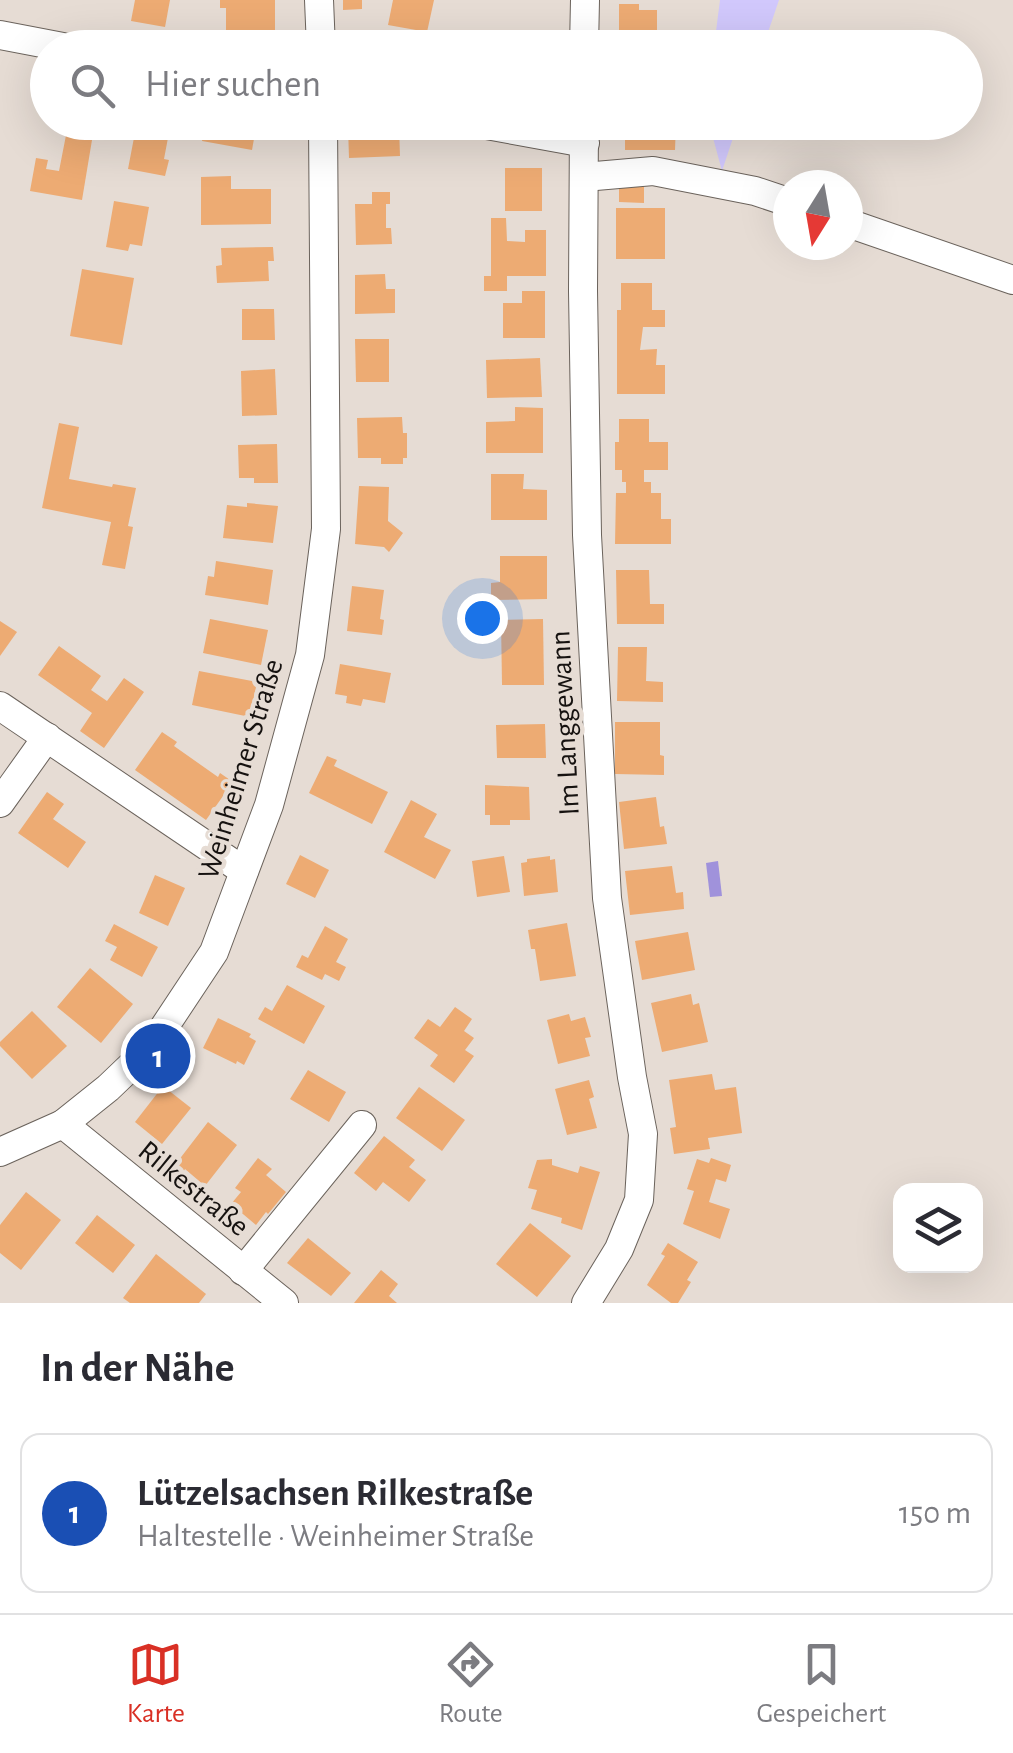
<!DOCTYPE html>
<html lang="de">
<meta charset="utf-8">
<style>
:root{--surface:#fff;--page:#f7f7f7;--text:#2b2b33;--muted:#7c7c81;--line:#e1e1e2;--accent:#d93025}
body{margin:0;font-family:"Alegreya Sans",sans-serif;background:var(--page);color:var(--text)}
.controls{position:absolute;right:30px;bottom:30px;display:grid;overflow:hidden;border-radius:20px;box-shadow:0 10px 40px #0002}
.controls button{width:90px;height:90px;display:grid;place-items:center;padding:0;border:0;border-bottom:2px solid var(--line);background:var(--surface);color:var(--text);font:50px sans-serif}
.compass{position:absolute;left:773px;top:170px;width:90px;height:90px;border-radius:50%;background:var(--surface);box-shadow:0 10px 40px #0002;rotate:191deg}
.you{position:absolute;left:482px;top:618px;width:35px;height:35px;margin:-25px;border:8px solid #fff;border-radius:50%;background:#1a73e8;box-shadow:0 0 0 15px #1a73e833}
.badge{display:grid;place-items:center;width:65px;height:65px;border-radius:50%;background:var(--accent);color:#fff;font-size:32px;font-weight:700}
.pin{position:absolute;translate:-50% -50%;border:5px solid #fff;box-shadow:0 2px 10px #0006}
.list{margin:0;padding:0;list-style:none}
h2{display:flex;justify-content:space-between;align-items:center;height:130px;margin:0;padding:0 40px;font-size:42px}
h2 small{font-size:32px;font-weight:400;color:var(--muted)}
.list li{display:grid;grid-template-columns:65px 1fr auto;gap:30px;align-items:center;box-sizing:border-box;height:160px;margin:0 20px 20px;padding:0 20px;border:2px solid var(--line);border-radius:20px}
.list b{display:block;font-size:38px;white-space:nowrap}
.list p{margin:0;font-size:32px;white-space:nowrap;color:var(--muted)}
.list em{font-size:32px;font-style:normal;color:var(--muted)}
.icon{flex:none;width:55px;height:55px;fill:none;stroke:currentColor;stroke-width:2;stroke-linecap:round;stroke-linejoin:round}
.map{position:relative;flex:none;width:1013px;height:1303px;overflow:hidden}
.search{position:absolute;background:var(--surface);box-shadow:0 10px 40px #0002;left:30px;right:30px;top:30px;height:110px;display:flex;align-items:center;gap:25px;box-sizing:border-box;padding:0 35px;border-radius:55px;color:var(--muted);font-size:38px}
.sheet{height:310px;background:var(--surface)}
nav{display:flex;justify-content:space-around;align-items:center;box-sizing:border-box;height:140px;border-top:2px solid var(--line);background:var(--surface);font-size:28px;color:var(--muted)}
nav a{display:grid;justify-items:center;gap:5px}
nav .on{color:var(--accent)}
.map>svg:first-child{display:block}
</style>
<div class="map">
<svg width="1013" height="1303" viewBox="0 0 1013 1303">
<rect width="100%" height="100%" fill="#e6dcd4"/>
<!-- green -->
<g fill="#d1c8fc">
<polygon points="720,0 779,0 763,47 714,47"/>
<polygon points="709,123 738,123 722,171"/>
</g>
<!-- water -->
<polygon fill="#a092db" points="718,861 722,896 710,897 706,863"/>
<!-- building -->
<g fill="#edab73">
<polygon points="135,0 170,0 165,27 131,21"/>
<polygon points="220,0 275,0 275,41 226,41 226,8 220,8"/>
<polygon points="343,0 362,0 362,9 343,10"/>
<polygon points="393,0 434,0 427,32 388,25"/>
<polygon points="619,4 639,4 639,10 657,10 657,48 619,48"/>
<polygon points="79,122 95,122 82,200 30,191 36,158 48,160 46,169 59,171 68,125 78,127"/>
<polygon points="137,122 171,122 164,159 169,160 165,176 128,169"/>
<polygon points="206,122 257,122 252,150 202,141"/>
<polygon points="625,122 676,122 675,150 625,150"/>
<polygon points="399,125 400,156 349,158 348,127"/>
<rect x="505" y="168" width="37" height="43"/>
<polygon points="231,176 231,189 271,189 271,224 201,225 201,177"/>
<polygon points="619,180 644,180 644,203 619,202"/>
<polygon points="372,192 390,192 390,204 386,204 386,228 391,228 392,244 356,245 355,204 372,204"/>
<polygon points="114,201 149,207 142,246 130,244 128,251 106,247"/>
<rect x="616" y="208" width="49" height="51"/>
<polygon points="491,218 506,218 507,241 525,242 525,230 546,230 546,276 507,276 507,291 484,291 484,276 491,276"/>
<polygon points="273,247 274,261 268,261 269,281 217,283 216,266 222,265 221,248"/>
<polygon points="82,269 134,278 122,345 70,336"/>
<polygon points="385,274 386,289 395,289 395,313 355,314 355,275"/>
<polygon points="621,283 652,283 652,310 665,310 665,327 643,327 640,350 657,349 656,365 665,365 665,394 617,394 617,310 621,310"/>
<polygon points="522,291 545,291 545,338 503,338 503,303 522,303"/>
<polygon points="242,309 274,309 275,340 242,340"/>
<polygon points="355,339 389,339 389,382 356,382"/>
<polygon points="540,358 542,397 487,398 486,360"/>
<polygon points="275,369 277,415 242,416 241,371"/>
<polygon points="515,407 543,408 543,453 486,453 486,422 515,421"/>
<polygon points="402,417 403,433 407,433 407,458 403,458 403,464 381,464 381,458 358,458 357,418"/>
<polygon points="619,419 649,419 649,442 668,442 668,470 644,470 644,482 651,482 651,493 661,493 661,519 671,519 671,544 615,544 616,493 626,493 626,482 622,482 622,470 615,470 615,442 619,442"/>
<polygon points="59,423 79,427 69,479 112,487 113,484 136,488 128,526 133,527 125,569 102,565 111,522 42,508"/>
<polygon points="277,444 278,483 254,483 254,478 239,478 238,445"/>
<polygon points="491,474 524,474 523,489 547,490 547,520 491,520"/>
<polygon points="359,486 389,487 388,521 403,533 389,552 384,547 355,544"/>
<polygon points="247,503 278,506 273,543 223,538 227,505 247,507"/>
<polygon points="500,556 547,556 547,599 491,600 491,583 500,582"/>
<polygon points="216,561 273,570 268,605 205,595 208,576 214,577"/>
<polygon points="616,570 649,570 650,604 664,604 664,624 617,624"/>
<polygon points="352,586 384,590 380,619 384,620 382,635 347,631"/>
<polygon points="210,619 268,630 261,665 203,653"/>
<polygon points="543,619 544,685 502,685 501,620"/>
<polygon points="0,621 17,632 0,656"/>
<polygon points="59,646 101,676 91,690 107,701 124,678 144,692 104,748 80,731 92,713 38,675"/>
<polygon points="618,647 647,647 646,681 663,682 663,702 617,701"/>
<polygon points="340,664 391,673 385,703 363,699 361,706 346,703 347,696 335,694"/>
<polygon points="199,671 257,682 250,717 192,705"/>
<polygon points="615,722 660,722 660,755 664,756 664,775 615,774"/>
<polygon points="545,724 546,758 497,758 496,725"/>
<polygon points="162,732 177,742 174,746 218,777 220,773 233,782 206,820 135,770"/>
<polygon points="327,756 337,760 334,766 388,792 372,824 309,793"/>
<polygon points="485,785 529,787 530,820 510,820 510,825 490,825 490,815 485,815"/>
<polygon points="47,792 64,804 53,819 86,842 68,868 18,833"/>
<polygon points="656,797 660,827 664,826 667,844 624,849 619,802"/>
<polygon points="411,800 437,814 424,837 451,850 435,879 384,852"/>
<polygon points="300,855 329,870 315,898 286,884"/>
<polygon points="504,856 510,892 477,897 472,861"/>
<polygon points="550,856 550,860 555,859 558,892 524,896 521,863 527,862 527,859"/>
<polygon points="672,866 676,893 683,892 684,909 630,915 625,871"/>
<polygon points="155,875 185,888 168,926 139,913"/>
<polygon points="567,923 576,976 540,981 535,949 531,949 528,930"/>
<polygon points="114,924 158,947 142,977 110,960 117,947 105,941"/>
<polygon points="325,926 348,939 336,962 346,967 339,981 325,974 322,980 296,967 302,955 308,958"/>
<polygon points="688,932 695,970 642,980 635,941"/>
<polygon points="90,968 133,1004 101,1043 57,1007"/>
<polygon points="287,985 325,1006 304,1044 258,1019 265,1007 272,1011"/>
<polygon points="691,994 693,1005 699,1003 708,1042 662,1052 651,1003"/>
<polygon points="455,1007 472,1019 464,1031 474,1038 465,1050 474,1056 454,1083 430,1066 438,1055 414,1038 428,1019 440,1027"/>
<polygon points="32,1011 67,1046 32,1079 0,1046 0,1042"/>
<polygon points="569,1014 571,1021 585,1017 591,1037 585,1038 590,1056 558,1064 547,1020"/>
<polygon points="218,1018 251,1034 249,1037 256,1041 244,1065 237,1061 236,1064 203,1048"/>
<polygon points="308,1070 346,1092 329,1122 290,1099"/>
<polygon points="712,1074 715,1090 736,1087 742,1133 708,1138 710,1149 674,1154 670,1128 676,1127 669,1080"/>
<polygon points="589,1080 594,1097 589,1099 597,1128 567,1135 555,1089"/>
<polygon points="163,1086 191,1108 162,1144 135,1122"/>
<polygon points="419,1087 465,1120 442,1151 396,1118"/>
<polygon points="208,1122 237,1145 205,1186 185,1169 184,1171 175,1165"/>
<polygon points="384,1136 415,1160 409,1167 426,1180 409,1202 383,1182 376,1191 354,1173"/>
<polygon points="258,1158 272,1169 266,1175 286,1192 268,1214 266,1212 256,1225 231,1204 241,1192 235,1188"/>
<polygon points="711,1158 731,1165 726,1182 716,1179 709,1202 730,1209 720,1239 683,1224 694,1191 687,1189 697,1159 709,1163"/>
<polygon points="552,1159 552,1165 578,1173 580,1166 600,1172 582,1230 561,1223 562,1218 531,1209 537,1190 528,1188 537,1160"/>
<polygon points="26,1192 61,1220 21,1270 0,1253 0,1225"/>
<polygon points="97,1215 135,1245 113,1273 75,1243"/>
<polygon points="530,1223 571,1256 537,1297 496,1264"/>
<polygon points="308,1238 351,1273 331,1296 287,1263"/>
<polygon points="668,1243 698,1262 687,1280 691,1282 678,1303 671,1303 647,1285 665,1256 661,1254"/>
<polygon points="156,1254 206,1294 199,1303 130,1303 123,1298"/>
<polygon points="381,1270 398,1284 389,1296 397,1303 354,1303"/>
</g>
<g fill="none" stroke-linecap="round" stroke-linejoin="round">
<!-- minor casing -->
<g stroke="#6b635c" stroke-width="30">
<g id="minor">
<polyline points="319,0 321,48"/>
<polyline points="0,35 68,48"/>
<polyline points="584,48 585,0"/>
<polyline points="470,122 585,143"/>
<polyline points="584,122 583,291 587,535 607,898 632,1077 643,1134 639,1200 619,1249 586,1303"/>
<polyline points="584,177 653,171 755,191 788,202"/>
<polyline points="848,223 1013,280"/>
<polyline points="0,706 244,871"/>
<polyline points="0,803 47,737"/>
<polyline points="63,1124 284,1303"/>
<polyline points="0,1152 63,1124 108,1088 151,1047 214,952 269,805 310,655 326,529 323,122"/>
<polyline points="243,1271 362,1125"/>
</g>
</g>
<!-- minor -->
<use href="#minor" stroke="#fff" stroke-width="28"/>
</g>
<g text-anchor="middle" stroke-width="9" stroke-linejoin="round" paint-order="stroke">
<!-- street labels -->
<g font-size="30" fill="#161210" stroke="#e6dcd4">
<text transform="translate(564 723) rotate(-93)" y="10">Im Langgewann</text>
<text transform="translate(240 769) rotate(-73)" y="10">Weinheimer Straße</text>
<text transform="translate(194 1188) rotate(39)" y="10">Rilkestraße</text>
</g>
</g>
</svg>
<div class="controls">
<button><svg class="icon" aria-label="layers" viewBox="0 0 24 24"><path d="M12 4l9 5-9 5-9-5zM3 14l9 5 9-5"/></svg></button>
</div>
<svg class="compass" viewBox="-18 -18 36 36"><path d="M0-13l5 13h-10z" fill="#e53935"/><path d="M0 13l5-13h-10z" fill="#7c7c81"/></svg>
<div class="you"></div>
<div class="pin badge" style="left:158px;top:1056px;background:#1a4fb4">1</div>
<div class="search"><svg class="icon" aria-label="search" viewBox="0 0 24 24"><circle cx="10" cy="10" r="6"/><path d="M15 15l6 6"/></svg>Hier suchen</div>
</div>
<section class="sheet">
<h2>In der Nähe<small></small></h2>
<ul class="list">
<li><span class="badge" style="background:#1a4fb4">1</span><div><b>Lützelsachsen Rilkestraße</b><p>Haltestelle · Weinheimer Straße</p></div><em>150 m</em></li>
</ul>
</section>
<nav>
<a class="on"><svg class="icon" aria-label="map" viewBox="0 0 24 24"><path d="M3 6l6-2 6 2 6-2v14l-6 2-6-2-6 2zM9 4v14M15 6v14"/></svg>Karte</a>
<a><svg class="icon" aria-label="directions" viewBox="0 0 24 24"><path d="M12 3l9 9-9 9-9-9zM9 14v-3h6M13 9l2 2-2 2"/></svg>Route</a>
<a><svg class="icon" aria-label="saved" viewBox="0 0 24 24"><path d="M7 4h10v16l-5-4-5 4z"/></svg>Gespeichert</a>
</nav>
